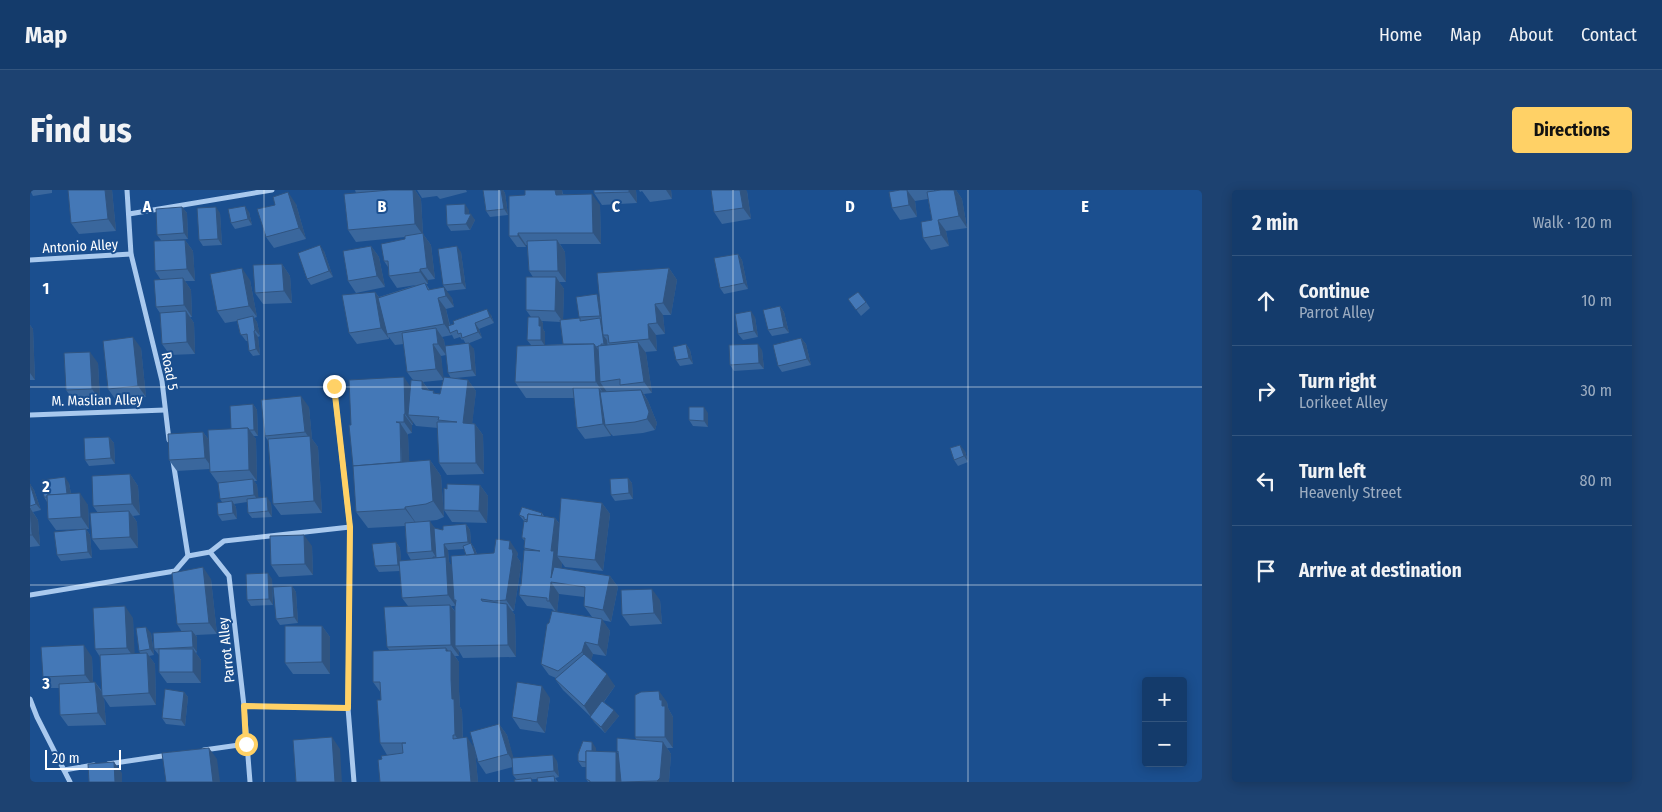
<!DOCTYPE html>
<meta charset="utf-8">
<style>
:root{--surface:#143b6b;--page:#1d4271;--text:#f1f3f6;--muted:#9dadc1;--line:#33557e;--accent:#ffd166}
body{margin:0;font-family:"Fira Sans Condensed",sans-serif;background:var(--page);color:var(--text)}
.controls{position:absolute;right:15px;bottom:15px;display:grid;overflow:hidden;border-radius:5px;box-shadow:0 2px 12px #0003}
.controls button{width:45px;height:45px;display:grid;place-items:center;padding:0;border:0;border-bottom:1px solid var(--line);background:var(--surface);color:var(--text);font:25px sans-serif}
.scale{position:absolute;left:15px;bottom:12px;width:76px;box-sizing:border-box;padding-left:5px;border:2px solid #fff;border-top:0;font-size:14px;line-height:18px;white-space:nowrap;color:#fff;-webkit-text-stroke:4px #1b4f8f;paint-order:stroke}
.stop{position:absolute;width:15px;height:15px;margin:-11px;border:4px solid #ffd166;border-radius:50%;background:#fff}
.stop.end{background:#ffd166;border-color:#fff;box-shadow:0 1px 5px #0008}
.list{margin:0;padding:0;list-style:none}
h2{display:flex;justify-content:space-between;align-items:center;height:65px;margin:0;padding:0 20px;font-size:21px}
h2 small{font-size:16px;font-weight:400;color:var(--muted)}
.list li{display:grid;grid-template-columns:32px 1fr auto;gap:15px;align-items:center;box-sizing:border-box;height:90px;padding:0 20px;border-top:1px solid var(--line)}
.list b{display:block;font-size:19px;white-space:nowrap}
.list p{margin:0;font-size:16px;white-space:nowrap;color:var(--muted)}
.list em{font-size:16px;font-style:normal;color:var(--muted)}
.icon{flex:none;width:28px;height:28px;fill:none;stroke:currentColor;stroke-width:2;stroke-linecap:round;stroke-linejoin:round}
.map{position:relative;flex:none;width:1172px;height:592px;overflow:hidden;border-radius:5px}
header{display:flex;align-items:center;gap:30px;box-sizing:border-box;height:70px;padding:0 25px;background:var(--surface);border-bottom:1px solid var(--line)}
header strong{font-size:24px}
nav{display:flex;gap:28px;margin-inline-start:auto;font-size:18px}
.intro{display:flex;align-items:center;justify-content:space-between;box-sizing:border-box;height:120px;padding:0 30px}
h1{margin:0;font-size:35px}
.button{padding:12px 22px;border-radius:5px;background:var(--accent);color:#111;font-size:18px;font-weight:700}
main{display:flex;gap:30px;padding:0 30px}
aside{flex:1;background:var(--surface);border-radius:5px;box-shadow:0 2px 12px #0003}
.map>svg:first-child{display:block}
</style>
<header>
<strong>Map</strong>
<nav><a>Home</a><a>Map</a><a>About</a><a>Contact</a></nav>
</header>
<div class="intro"><h1>Find us</h1><a class="button">Directions</a></div>
<main>
<div class="map">
<svg width="1172" height="592" viewBox="0 0 1172 592">
<rect width="100%" height="100%" fill="#1b4f8f"/>
<g fill="none" stroke-linecap="round" stroke-linejoin="round">
<!-- street -->
<g stroke="#a9c9ee" stroke-width="5">
<polyline points="97,0 101,64 132,191 139,250"/>
<polyline points="99,24 242,0"/>
<polyline points="0,70 101,64"/>
<polyline points="304,197 320,337 318,518 324,592"/>
<polyline points="0,225 135,220"/>
<polyline points="143,271 158,366"/>
<polyline points="180,362 199,386 214,516 220,592"/>
<polyline points="0,405 145,381 158,366 180,362 194,351 320,337"/>
<polyline points="0,509 7,527 40,592"/>
<polyline points="214,516 318,518"/>
<polyline points="174,560 216,554"/>
<polyline points="78,574 139,565"/>
<polyline points="34,580 64,575"/>
</g>
</g>
<!-- wall -->
<g fill="#3a679d" fill-rule="evenodd">
<polygon points="0,0 22,0 22,3 3,6"/>
<polygon points="38,0 82,0 86,41 49,44 41,33"/>
<path d="M325 0H385L391 9 393 44 401 55 405 89 398 90V94H396L400 100 422 108 424 117 416 119 420 135 461 125 464 133 449 139 452 148 437 154 444 159 446 186 425 188 438 190 446 201 442 233 445 234 453 245 454 284 417 285 409 273 408 238 386 236 383 232V235H382V243L378 244V245L379 272 400 270 411 286 414 327 407 330 397 331 405 338 413 340 436 334 440 340 441 353 445 359 447 364 488 363 487 367 490 371 491 376 484 421H482L485 425 486 467 433 468 429 461V466H425L429 472V501L430 517 432 520 433 548 444 558 469 534 477 545 483 568 527 571 529 587 525 588 528 592 507 589 487 590 483 585V577L456 584 448 572 445 561 448 592H350L352 569 363 565H357L350 553 351 503 343 492 360 461 357 457 378 416 372 408 370 381 349 382 345 376 366 352 370 358 371 371 381 370 377 363 375 336 338 338 326 322 321 235 380 197 383 190 377 182 374 154 365 155 359 147V149L327 154 319 143 345 102 349 107 386 95 367 98 359 86 358 77 354 71 375 49V47L326 52 318 40 326 3ZM422 145 424 149 430 147 432 150 433 149 436 154 418 183 421 188 413 189 411 166 416 165 414 150 412 147ZM413 190 410 204 405 203 399 200 393 192ZM434 359 436 365 422 377 419 372 418 360ZM421 416H425V421Z"/>
<polygon points="387,0 436,0 437,2 410,9 407,6 392,8"/>
<polygon points="453,0 473,0 475,3 478,25 460,27 456,21"/>
<path d="M495 0H532L533 4 570 15 571 54H530L535 62 536 92H529L534 99 533 130 549 128 569 107 639 78 647 90 641 125H633L635 144 626 145 627 161 615 162 616 163 622 203 614 204 618 211 627 233 625 240 613 243 583 246 581 244V246L555 249 547 238 544 208H496L485 192 501 155 497 150 501 127 496 120 503 87 499 81 497 55H496V57H487L479 46 495 5ZM512 131 530 132 533 154 515 155V142L513 139V133Z"/>
<polygon points="564,0 606,0 607,13 572,15 564,3"/>
<polygon points="609,0 641,0 642,9 620,12 612,1 610,2"/>
<polygon points="870,0 904,0 904,1 911,0 926,0 932,9 937,38 916,41 919,56 901,60 893,48 902,30 898,9 885,11 887,27 870,30 862,18"/>
<polygon points="717,1 721,29 692,34 684,22"/>
<polygon points="266,14 276,49 244,58 236,47"/>
<polygon points="152,17 157,23 158,49 143,50 155,50 163,61 165,91 155,91 161,100 162,127 160,127 164,133 165,164 140,165 132,154 130,123 126,117 131,90 125,81 131,50 127,45"/>
<polygon points="439,20 439,24 445,30 440,40 421,41 417,35"/>
<polygon points="219,22 222,35 205,39 201,33"/>
<polygon points="190,23 192,55 173,56 169,50"/>
<polygon points="341,56 349,67 355,97 326,103 318,91"/>
<polygon points="294,61 303,87 281,95 277,89"/>
<polygon points="431,62 436,99 417,101 413,95"/>
<polygon points="708,64 712,70 718,99 694,104 690,98"/>
<polygon points="252,74 260,86 262,113 233,114 225,103"/>
<polygon points="220,90 227,127 224,128 227,132 230,146 228,147 230,165 223,166 219,161 218,151 216,151 210,143 207,131 195,133 187,121"/>
<polygon points="818,109 836,112 840,118 831,126"/>
<polygon points="750,116 754,122 759,143 742,146 738,140"/>
<polygon points="725,127 728,147 713,150 708,144"/>
<polygon points="0,135 3,139 5,190 0,190"/>
<polygon points="771,148 776,154 781,175 752,182 748,176"/>
<polygon points="656,154 660,160 663,174 650,176 646,170"/>
<polygon points="111,158 116,207 86,210 78,199"/>
<polygon points="732,160 734,179 704,181 700,175"/>
<polygon points="68,173 70,210 44,211 36,200"/>
<polygon points="223,214 227,220 228,246 223,246 226,249 227,291 224,291 227,295 228,308 241,313 242,327 222,328 218,323 217,312 204,314 206,317 207,329 192,331 188,325 192,312 190,309 188,293 180,282 180,279 147,281 139,270 173,242 179,250 201,239"/>
<polygon points="279,217 282,249 288,257 292,323 251,325 243,314 238,251 235,246"/>
<polygon points="678,223 678,237 663,236 659,230"/>
<polygon points="79,247 84,253 85,274 59,276 55,270"/>
<polygon points="935,261 938,272 928,276 924,270"/>
<polygon points="100,284 108,296 110,325 103,326 107,332 108,358 70,360 62,349 68,323 63,316"/>
<polygon points="598,288 602,293 603,309 585,311 581,305"/>
<polygon points="39,293 41,304 58,315 59,339 26,340 18,329 17,312 14,307"/>
<polygon points="0,294 4,300 11,320 3,322 8,330 10,356 0,357"/>
<polygon points="450,295 458,306 457,333 422,332 414,320"/>
<path d="M572 313 580 324 573 381 535 377 532 373 531 379 580 386 588 397 581 432 572 430 580 441 576 466 563 464 561 470 585 496 574 512 589 526 575 543 565 533 560 527H561L533 500 525 489 526 488 519 485 511 474 519 433 524 421 522 419 497 416 489 405 491 396 495 360 494 358 495 351 492 348 494 331 489 325 512 323 514 326 525 328 529 333ZM529 404 554 407V416L562 427 527 422Z"/>
<polygon points="56,339 60,345 62,368 31,371 27,365"/>
<polygon points="282,356 283,385 249,387 241,375"/>
<polygon points="181,389 187,444 166,445 167,447 167,462 166,463 171,470 171,493 137,493 129,482 129,465 124,459 152,442 147,434"/>
<polygon points="242,389 243,415 221,416 217,410"/>
<polygon points="262,396 266,402 268,433 250,435 246,429"/>
<polygon points="630,410 632,434 600,436 592,425"/>
<polygon points="103,428 104,463 110,463 109,461 121,443 124,465 119,466 125,474 126,515 80,517 74,508 76,535 38,536 30,525 29,498 21,498 13,487 62,467 63,492 65,492 72,501 70,467 65,459"/>
<polygon points="292,436 300,447 300,484 263,484 255,473"/>
<polygon points="154,502 158,507 155,536 136,534 132,528"/>
<polygon points="520,508 515,543 490,539 482,527"/>
<polygon points="637,512 638,518 643,527 643,558 637,558 641,564 639,592 558,592 556,589 556,577 552,577 548,571 566,558 566,561 589,565 587,562 606,549 605,547"/>
</g>
<!-- shaded-wall -->
<g fill="#305480">
<polygon points="75,0 82,0 86,41 78,29"/>
<polygon points="383,0 385,0 391,9 393,44 401,55 405,89 397,78 393,45 385,34"/>
<polygon points="471,0 473,0 475,3 478,25 474,19"/>
<polygon points="525,0 532,0 534,16 526,5"/>
<polygon points="599,0 606,0 607,13 599,2"/>
<polygon points="636,0 641,0 642,9"/>
<polygon points="710,0 716,0 717,1 721,29 713,18"/>
<polygon points="877,0 885,11 887,27 879,15"/>
<polygon points="924,0 926,0 932,9 937,38 929,26"/>
<polygon points="258,2 266,14 276,49 269,38"/>
<polygon points="562,4 570,15 571,54 563,43"/>
<polygon points="435,14 439,20 439,28 441,24 445,30 440,40 436,34"/>
<polygon points="215,16 219,22 222,35 218,29"/>
<polygon points="152,17 157,23 158,49 154,43"/>
<polygon points="186,17 190,23 192,55 188,49"/>
<polygon points="908,30 916,41 919,56 911,45"/>
<polygon points="488,43 496,55 496,57 488,46"/>
<polygon points="155,50 163,61 165,91 157,79"/>
<polygon points="527,50 535,62 536,92 528,81"/>
<polygon points="290,55 294,61 303,87 299,81"/>
<polygon points="341,56 349,67 355,97 347,86"/>
<polygon points="427,56 431,62 436,99 432,93"/>
<polygon points="708,64 712,70 718,99 714,93"/>
<polygon points="252,74 260,86 262,113 254,101"/>
<polygon points="212,78 220,90 227,127 219,116"/>
<polygon points="639,78 647,90 641,125 633,113"/>
<polygon points="390,79 398,90 398,94 390,82"/>
<polygon points="526,87 534,99 533,132 525,121"/>
<polygon points="153,88 161,100 162,127 154,115"/>
<polygon points="414,97 422,108 424,117 416,106"/>
<polygon points="345,102 353,113 357,144 359,149 351,138"/>
<polygon points="567,104 571,110 574,132 570,126"/>
<polygon points="408,108 416,119 421,142 420,143 422,145 414,134"/>
<polygon points="625,114 633,125 635,144 627,133"/>
<polygon points="750,116 754,122 759,143 754,137"/>
<polygon points="457,119 461,125 464,133 460,127"/>
<polygon points="156,121 164,133 165,164 157,152"/>
<polygon points="721,121 725,127 728,147 724,141"/>
<polygon points="223,126 227,132 230,146 225,140"/>
<polygon points="509,127 513,133 513,139 515,142 515,156 511,150 509,136"/>
<polygon points="570,128 575,134 573,145 577,150 578,160 574,154"/>
<polygon points="445,133 449,139 452,148 448,142"/>
<polygon points="618,134 626,145 627,161 619,149"/>
<polygon points="0,135 3,139 5,190 0,183"/>
<polygon points="406,138 414,150 416,165 408,154"/>
<polygon points="224,141 228,147 230,165 226,159"/>
<polygon points="103,147 111,158 116,207 108,196"/>
<polygon points="771,148 776,154 781,175 777,169"/>
<polygon points="608,152 616,163 622,203 614,192"/>
<polygon points="439,153 444,159 446,186 442,180"/>
<polygon points="403,154 411,166 414,190 406,179"/>
<polygon points="564,154 575,170 570,192 577,202 577,209 566,192"/>
<polygon points="656,154 660,160 663,174 659,168"/>
<polygon points="728,154 732,160 734,179 729,173"/>
<polygon points="60,162 68,173 70,210 62,199"/>
<polygon points="374,187 382,199 378,225 383,232 383,235 375,224"/>
<polygon points="438,190 446,201 441,245 433,233"/>
<polygon points="392,191 400,202 392,199"/>
<polygon points="569,198 577,210 575,235 581,244 581,246 573,234"/>
<polygon points="611,200 618,211 627,233 625,240 617,229"/>
<polygon points="271,206 279,217 282,249 288,257 292,323 284,311 280,249 275,242"/>
<polygon points="223,214 227,220 228,246 224,240"/>
<polygon points="674,217 678,223 678,237 674,231"/>
<polygon points="374,224 382,235 382,243 374,232"/>
<polygon points="370,233 378,245 380,288 372,277"/>
<polygon points="445,234 453,245 454,284 446,273"/>
<polygon points="218,238 226,249 227,291 219,280"/>
<polygon points="173,242 181,253 183,279 175,268"/>
<polygon points="79,247 84,253 85,274 81,268"/>
<polygon points="930,255 935,261 938,272 934,266"/>
<polygon points="400,270 411,286 414,327 403,311"/>
<polygon points="100,284 108,296 110,325 102,314"/>
<polygon points="35,287 39,293 42,310 37,304"/>
<polygon points="598,288 602,293 603,309 599,303"/>
<polygon points="223,289 227,295 229,311 224,305"/>
<polygon points="0,294 4,300 11,320 6,314"/>
<polygon points="450,295 458,306 457,333 449,321"/>
<polygon points="50,303 58,315 59,339 51,327"/>
<polygon points="237,307 241,313 242,327 238,321"/>
<polygon points="202,311 206,317 207,329 203,323"/>
<polygon points="572,313 580,324 573,381 565,370"/>
<polygon points="375,317 386,333 387,335 375,319"/>
<polygon points="0,318 8,330 10,356 2,345"/>
<polygon points="99,321 107,332 108,358 100,347"/>
<polygon points="525,328 533,339 527,366 532,373 530,393 521,388 521,361"/>
<polygon points="400,331 408,343 408,370 402,361"/>
<polygon points="436,334 440,340 441,353 445,359 449,370 438,352"/>
<polygon points="56,339 60,345 62,368 58,362"/>
<polygon points="274,345 282,356 283,385 275,374"/>
<polygon points="480,351 488,363 487,367 490,371 491,376 484,421 476,410 479,359"/>
<polygon points="366,352 370,358 372,381 368,375"/>
<polygon points="414,354 418,360 419,372 424,379 424,410 426,412 426,416 418,405"/>
<polygon points="173,377 181,389 187,444 179,433"/>
<polygon points="238,383 242,389 243,415 239,409"/>
<polygon points="580,386 588,397 581,432 573,420"/>
<polygon points="521,392 529,404 527,423 519,411"/>
<polygon points="262,396 266,402 268,433 264,427"/>
<polygon points="622,399 630,410 632,434 624,423"/>
<polygon points="477,414 485,425 486,467 478,455"/>
<polygon points="420,415 428,426 425,456 429,461 429,466 421,455"/>
<polygon points="95,416 103,428 105,469 97,458"/>
<polygon points="572,429 580,441 576,466 568,455"/>
<polygon points="292,436 300,447 300,484 292,472"/>
<polygon points="116,437 121,443 124,465 120,459"/>
<polygon points="162,441 167,447 167,462 163,457"/>
<polygon points="555,452 563,464 560,474 552,462"/>
<polygon points="54,455 62,467 63,496 55,485"/>
<polygon points="416,458 421,464 421,461 429,472 429,501 430,517 432,520 433,557 425,545 422,509"/>
<polygon points="163,459 171,470 171,493 163,482"/>
<polygon points="117,463 125,474 126,515 119,503"/>
<polygon points="577,484 585,496 562,528 554,516"/>
<polygon points="65,492 73,504 72,506 74,508 76,535 68,523"/>
<polygon points="512,496 520,508 515,543 507,532"/>
<polygon points="629,501 637,512 638,518 643,527 643,558 635,547 632,516 630,510"/>
<polygon points="154,502 158,507 155,536 151,530"/>
<polygon points="584,520 589,526 575,543 571,537"/>
<polygon points="469,534 477,545 486,576 478,564"/>
<polygon points="302,547 310,559 312,592 305,592"/>
<polygon points="437,547 445,559 448,592 441,592"/>
<polygon points="562,552 566,558 567,573 563,567"/>
<polygon points="633,552 641,564 639,592 627,592"/>
<polygon points="179,558 187,569 190,592 183,592"/>
<polygon points="586,562 594,573 594,592 586,592"/>
<polygon points="523,565 527,571 529,587 524,581"/>
<polygon points="84,572 92,583 92,592 85,592"/>
</g>
<!-- building -->
<g fill="#4478b7" stroke="#305480">
<polygon points="38,0 75,0 78,29 41,33"/>
<polygon points="359,0 383,0 385,34 318,40 314,4"/>
<polygon points="453,0 471,0 474,19 456,21"/>
<polygon points="495,0 525,0 526,5 562,4 563,43 488,43 488,46 479,46 479,6 495,5"/>
<polygon points="564,0 599,0 599,2 564,3"/>
<polygon points="681,0 710,0 713,18 684,22"/>
<polygon points="870,0 877,0 879,15 862,18 859,2"/>
<polygon points="911,0 924,0 929,26 908,30 911,45 893,48 891,32 902,30 897,2"/>
<polygon points="258,2 269,38 236,47 227,19 245,15 243,7"/>
<polygon points="435,14 435,24 441,24 436,34 417,35 416,15"/>
<polygon points="215,16 218,29 201,33 198,19"/>
<polygon points="152,17 154,43 127,45 126,19"/>
<polygon points="186,17 188,49 169,50 167,18"/>
<polygon points="393,43 397,78 390,79 390,82 359,86 358,71 354,71 351,54 375,49 375,46"/>
<polygon points="155,50 157,79 125,81 124,51"/>
<polygon points="527,50 528,81 499,81 497,51"/>
<polygon points="290,55 299,81 277,89 268,63"/>
<polygon points="341,56 347,86 318,91 313,61"/>
<polygon points="427,56 432,93 413,95 408,59"/>
<polygon points="708,64 714,93 690,98 684,68"/>
<polygon points="252,74 254,101 225,103 223,75"/>
<polygon points="212,78 219,116 187,121 180,84"/>
<polygon points="639,78 633,113 625,114 627,133 618,134 619,149 579,153 578,145 573,145 567,83"/>
<polygon points="496,87 526,87 525,121 496,120"/>
<polygon points="153,88 154,115 126,117 124,90"/>
<polygon points="395,93 398,100 414,97 416,106 408,108 414,134 357,144 348,108"/>
<polygon points="345,102 351,138 319,143 312,105"/>
<polygon points="828,102 836,112 826,120 818,109"/>
<polygon points="567,104 570,126 549,127 546,107"/>
<polygon points="750,116 754,137 738,140 733,120"/>
<polygon points="457,119 460,127 445,133 448,142 432,148 431,143 428,144 427,140 420,143 418,136 424,134 423,131"/>
<polygon points="156,121 157,152 132,154 130,123"/>
<polygon points="721,121 724,141 708,144 705,124"/>
<polygon points="223,126 225,140 224,141 226,159 219,161 217,144 211,145 210,143 207,130"/>
<polygon points="498,127 509,127 509,136 511,136 511,150 497,150"/>
<polygon points="550,128 550,131 570,128 574,154 571,154 571,156 566,157 564,154 533,154 530,130"/>
<polygon points="406,138 408,154 403,154 406,179 377,182 372,143"/>
<polygon points="103,147 108,196 78,199 73,151"/>
<polygon points="771,148 777,169 748,176 743,155"/>
<polygon points="608,152 614,192 590,195 590,189 570,192 568,156"/>
<polygon points="439,153 442,180 418,183 415,156"/>
<polygon points="564,154 566,192 485,192 487,156"/>
<polygon points="656,154 659,168 646,170 643,157"/>
<polygon points="728,154 729,173 700,175 699,155"/>
<polygon points="60,162 62,199 36,200 34,163"/>
<polygon points="374,187 375,224 374,224 374,232 366,232 370,233 371,272 323,276 319,235 321,235 319,190"/>
<polygon points="414,187 438,190 433,233 445,234 446,273 409,273 407,232 427,232 408,230 409,227 378,225 381,190 392,191 392,199 404,201 403,203 410,204"/>
<polygon points="543,198 569,198 573,234 547,238"/>
<polygon points="611,200 619,222 617,229 605,232 575,235 570,202"/>
<polygon points="271,206 275,242 235,246 231,210"/>
<polygon points="223,214 224,240 219,240 218,238 201,239 200,216"/>
<polygon points="659,217 674,217 674,231 659,230"/>
<polygon points="218,238 219,280 180,282 178,240"/>
<polygon points="173,242 175,268 139,270 138,244"/>
<polygon points="280,246 284,311 243,314 238,249"/>
<polygon points="79,247 81,268 55,270 54,248"/>
<polygon points="930,255 934,266 924,270 920,258"/>
<polygon points="400,270 403,311 396,314 375,317 375,319 326,322 323,276"/>
<polygon points="100,284 102,314 63,316 62,286"/>
<polygon points="35,287 37,304 17,305 17,307 14,307 12,290"/>
<polygon points="598,288 599,303 581,305 580,289"/>
<polygon points="223,289 224,305 190,309 188,293"/>
<polygon points="0,294 6,314 0,316"/>
<polygon points="417,294 450,295 449,321 414,320 414,298 417,299"/>
<polygon points="50,303 51,327 18,329 17,305"/>
<polygon points="237,307 238,321 218,323 217,309"/>
<polygon points="531,308 572,313 565,370 527,366"/>
<polygon points="202,311 203,323 188,325 187,313"/>
<polygon points="492,317 512,323 511,326 498,324 497,330 494,329 494,327 489,325"/>
<polygon points="0,318 2,345 0,345"/>
<polygon points="99,321 100,347 62,349 60,323"/>
<polygon points="498,324 525,328 521,361 524,361 521,388 524,377 580,386 573,420 554,416 555,397 521,392 519,411 517,411 517,408 489,405 490,395 491,396 494,360 510,361 494,358 495,348 492,348 492,346 494,331 497,332"/>
<polygon points="400,331 402,361 377,363 375,333"/>
<polygon points="436,334 438,352 414,354 415,367 403,368 403,367 406,367 404,338 413,340 413,336"/>
<polygon points="56,339 58,362 27,365 24,342"/>
<polygon points="274,345 275,374 241,375 240,346"/>
<polygon points="466,349 480,351 479,359 482,359 483,364 476,410 464,411 451,409 452,411 477,414 478,455 425,456 425,417 426,410 424,410 421,366 464,363"/>
<polygon points="366,352 368,375 345,376 342,354"/>
<polygon points="441,353 445,364 436,365 433,356"/>
<polygon points="416,367 418,405 372,408 369,371"/>
<polygon points="173,377 179,433 147,434 142,383"/>
<polygon points="238,383 239,409 217,410 216,384"/>
<polygon points="262,396 264,427 246,429 243,397"/>
<polygon points="622,399 624,423 592,425 591,400"/>
<polygon points="420,415 421,455 357,457 354,417"/>
<polygon points="95,416 97,458 65,459 63,418"/>
<polygon points="522,421 572,429 568,455 555,452 552,462 528,481 511,474 517,434 519,433"/>
<polygon points="255,436 292,436 292,472 255,473"/>
<polygon points="116,437 120,459 109,461 106,438"/>
<polygon points="162,441 163,457 124,459 123,443"/>
<polygon points="54,455 55,485 13,487 11,457"/>
<polygon points="416,458 416,461 421,461 421,489 422,509 424,509 425,545 423,545 423,549 437,547 441,592 350,592 348,570 352,569 351,566 373,563 372,553 376,553 350,553 347,510 351,510 350,492 343,492 343,461"/>
<rect x="129" y="459" width="34" height="23"/>
<polygon points="117,463 119,503 72,506 70,465"/>
<polygon points="554,464 577,484 554,516 525,489"/>
<polygon points="65,492 68,523 30,525 29,494"/>
<polygon points="487,492 512,496 507,532 482,527"/>
<polygon points="135,499 154,502 151,530 132,528"/>
<polygon points="629,501 630,510 632,510 632,516 635,516 635,547 605,547 605,505 611,502"/>
<polygon points="572,511 584,520 571,537 560,527"/>
<polygon points="469,534 478,564 448,572 440,542"/>
<polygon points="302,547 305,592 266,592 263,550"/>
<polygon points="587,548 633,552 630,588 627,591 591,592 588,561 587,562"/>
<polygon points="553,551 562,552 562,561 556,561 556,572 548,571 548,564"/>
<polygon points="179,558 183,592 136,592 132,563"/>
<polygon points="556,561 586,562 586,592 560,592 560,591 556,589"/>
<polygon points="523,565 524,581 483,585 482,568"/>
<polygon points="84,572 85,592 59,592 58,574"/>
<polygon points="524,586 525,592 508,592 507,588"/>
<polygon points="501,588 502,592 485,592 484,590"/>
</g>
<g fill="none" stroke-linecap="round" stroke-linejoin="round">
<!-- route -->
<polyline stroke="#ffd166" stroke-width="6" points="216,554 214,516 318,518 320,337 304,196"/>
</g>
<!-- grid -->
<path fill="none" stroke="#fff" stroke-width="1" stroke-opacity="0.55" d="M234 0V592M469 0V592M703 0V592M938 0V592M0 197H1172M0 395H1172"/>
<g text-anchor="middle" stroke-width="4" stroke-linejoin="round" paint-order="stroke">
<!-- street labels -->
<g font-size="14" fill="#fff" stroke="#1b4f8f">
<text transform="translate(50 56) rotate(-3)" y="5">Antonio Alley</text>
<text transform="translate(140 181) rotate(79)" y="5">Road 5</text>
<text transform="translate(67 210) rotate(-1)" y="5">M. Maslian Alley</text>
<text transform="translate(196 460) rotate(-96)" y="5">Parrot Alley</text>
</g>
</g>
<g font-size="16" text-anchor="middle" font-weight="bold" fill="#fff" stroke="#1b4f8f" stroke-width="4" stroke-linejoin="round" paint-order="stroke">
<text x="117" y="22">A</text>
<text x="352" y="22">B</text>
<text x="586" y="22">C</text>
<text x="820" y="22">D</text>
<text x="1055" y="22">E</text>
<text x="16" y="104">1</text>
<text x="16" y="302">2</text>
<text x="16" y="499">3</text>
</g>
</svg>
<div class="controls">
<button>+</button>
<button>−</button>
</div>
<div class="scale">20 m</div>
<div class="stop" style="left:216px;top:554px"></div>
<div class="stop end" style="left:304px;top:196px"></div>
</div>
<aside>
<h2>2 min<small>Walk · 120 m</small></h2>
<ul class="list">
<li><svg class="icon" aria-label="ahead" viewBox="0 0 24 24"><path d="M12 20V5M6 11l6-6 6 6"/></svg><div><b>Continue</b><p>Parrot Alley</p></div><em>10 m</em></li>
<li><svg class="icon" aria-label="right" viewBox="0 0 24 24"><path d="M7 20v-9h11M14 6l5 5-5 5"/></svg><div><b>Turn right</b><p>Lorikeet Alley</p></div><em>30 m</em></li>
<li><svg class="icon" aria-label="left" viewBox="0 0 24 24"><path d="M17 20v-9H6M10 6l-5 5 5 5"/></svg><div><b>Turn left</b><p>Heavenly Street</p></div><em>80 m</em></li>
<li><svg class="icon" aria-label="arrive" viewBox="0 0 24 24"><path d="M6 21V4h12l-3 4 3 4H6"/></svg><div><b>Arrive at destination</b></div></li>
</ul>
</aside>
</main>
